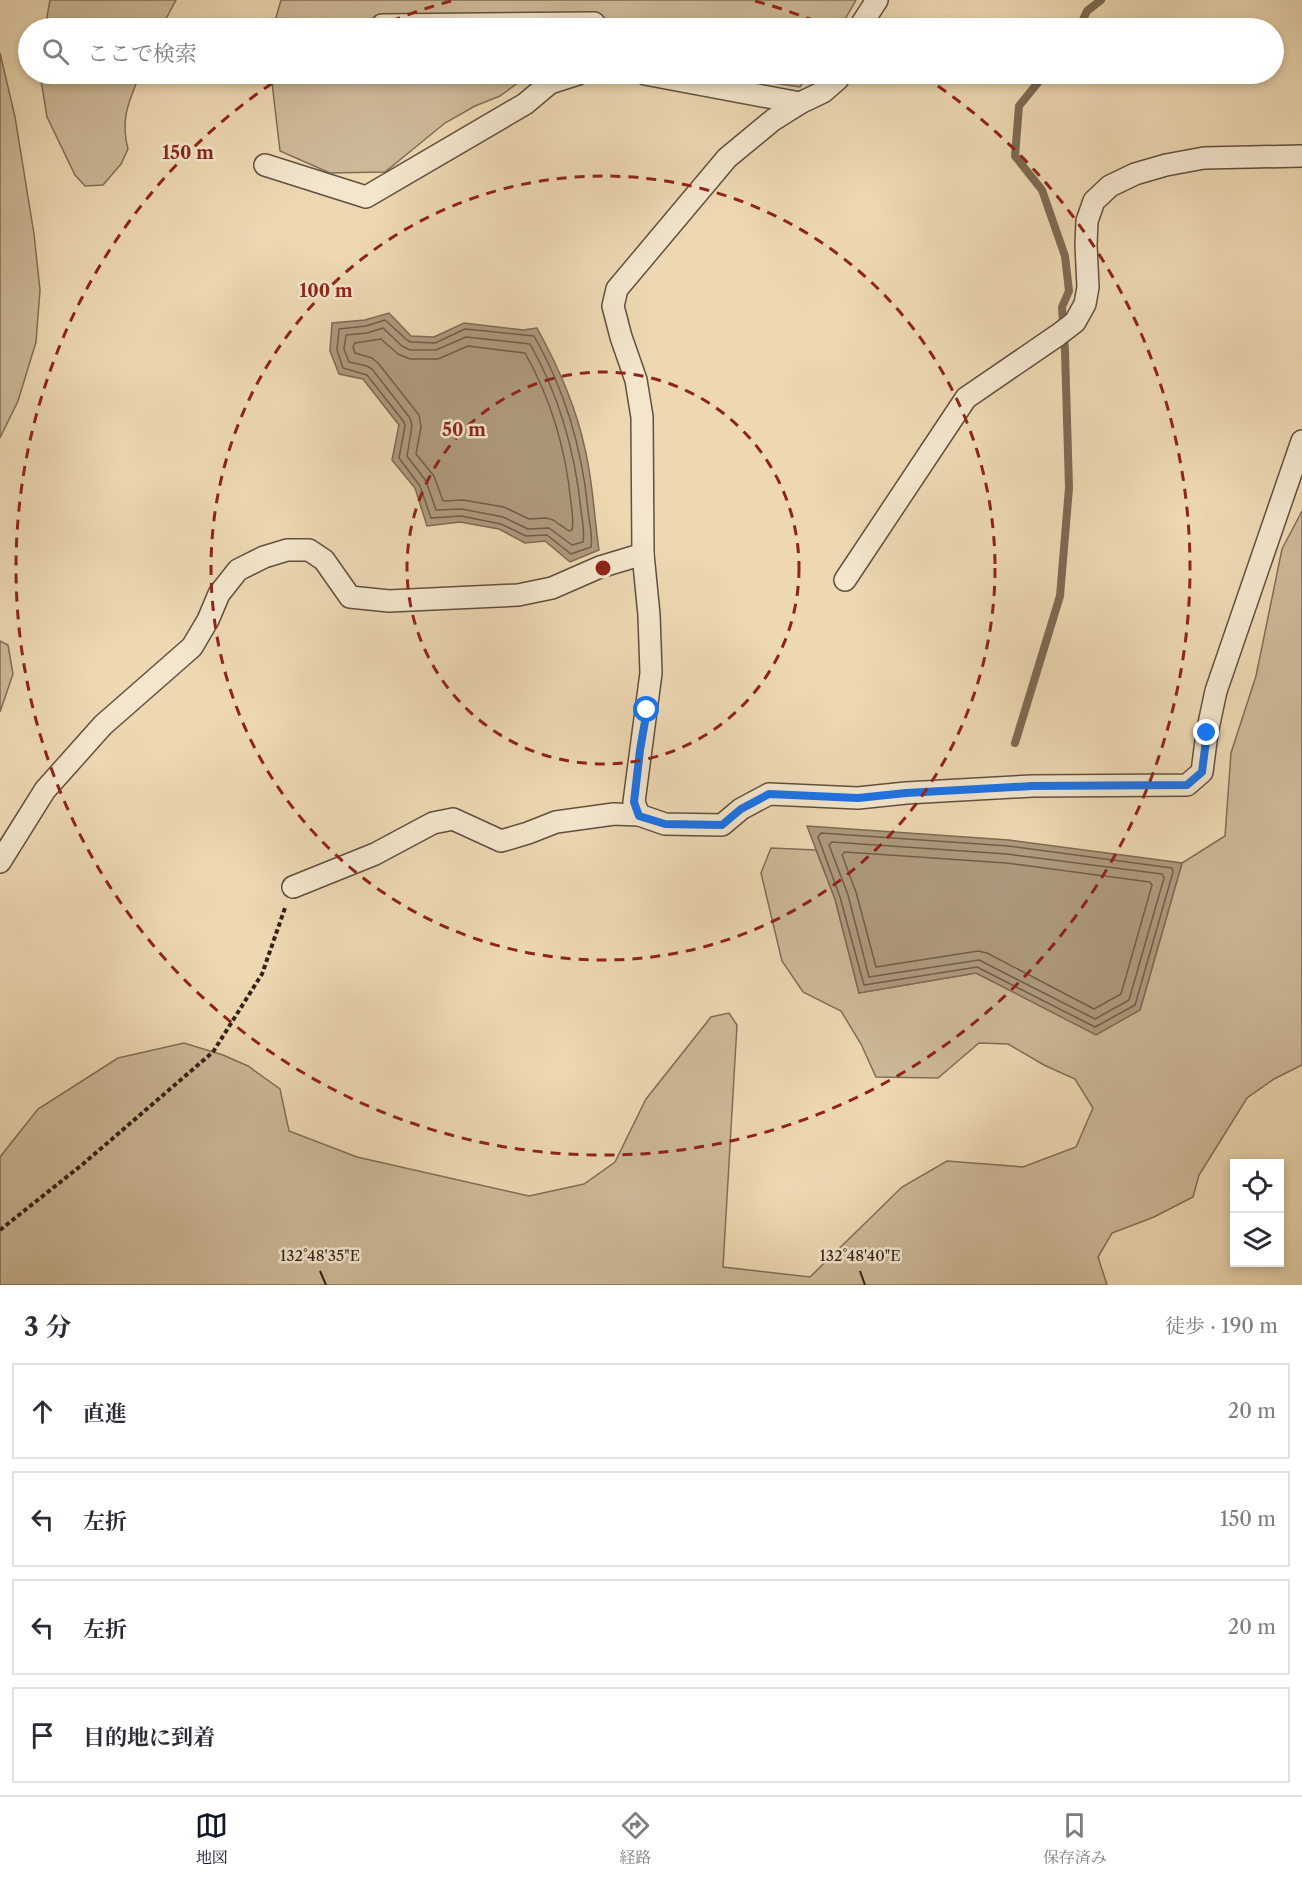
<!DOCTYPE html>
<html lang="ja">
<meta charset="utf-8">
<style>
:root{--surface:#fff;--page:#f2f2f3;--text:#2b2b33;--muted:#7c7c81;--line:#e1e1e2;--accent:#111827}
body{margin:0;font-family:"Libre Caslon Text","Noto Serif JP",serif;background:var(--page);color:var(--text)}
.controls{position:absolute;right:18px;bottom:18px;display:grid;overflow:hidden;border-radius:0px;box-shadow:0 3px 9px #0003}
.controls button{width:54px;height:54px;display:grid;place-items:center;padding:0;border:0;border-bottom:2px solid var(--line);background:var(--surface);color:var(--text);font:30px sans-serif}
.stop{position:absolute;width:18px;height:18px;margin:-14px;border:4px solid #1a73e8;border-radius:50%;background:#fff}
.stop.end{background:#1a73e8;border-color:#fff;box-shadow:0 2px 6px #0008}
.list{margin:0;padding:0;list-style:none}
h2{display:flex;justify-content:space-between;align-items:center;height:78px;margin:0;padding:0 24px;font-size:26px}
h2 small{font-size:20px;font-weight:400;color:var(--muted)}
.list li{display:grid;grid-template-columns:39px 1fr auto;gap:18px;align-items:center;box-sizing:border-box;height:96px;margin:0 12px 12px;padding:0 12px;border:2px solid var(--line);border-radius:0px}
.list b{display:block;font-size:22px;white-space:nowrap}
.list em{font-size:20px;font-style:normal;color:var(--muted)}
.icon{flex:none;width:33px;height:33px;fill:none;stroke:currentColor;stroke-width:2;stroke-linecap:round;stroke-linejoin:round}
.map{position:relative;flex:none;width:1302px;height:1285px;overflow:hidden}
.search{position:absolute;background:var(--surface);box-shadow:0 3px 9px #0003;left:18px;right:18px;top:18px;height:66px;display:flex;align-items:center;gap:15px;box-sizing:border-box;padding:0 21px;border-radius:33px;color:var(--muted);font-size:22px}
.sheet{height:510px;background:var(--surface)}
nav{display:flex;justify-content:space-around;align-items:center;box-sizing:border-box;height:84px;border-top:2px solid var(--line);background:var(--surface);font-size:16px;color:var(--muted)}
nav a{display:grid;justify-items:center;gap:3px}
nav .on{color:var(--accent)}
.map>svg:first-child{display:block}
</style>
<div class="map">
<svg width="1302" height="1285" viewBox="0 0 1302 1285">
<rect width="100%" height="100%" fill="#edd8b2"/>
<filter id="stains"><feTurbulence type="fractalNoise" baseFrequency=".00333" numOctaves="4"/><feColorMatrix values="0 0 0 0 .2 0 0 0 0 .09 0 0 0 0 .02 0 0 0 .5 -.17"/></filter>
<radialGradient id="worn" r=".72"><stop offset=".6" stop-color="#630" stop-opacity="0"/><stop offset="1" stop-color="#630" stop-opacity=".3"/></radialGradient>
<!-- green -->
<g fill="#cdb998" stroke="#806d58" stroke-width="1.5">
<polygon points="50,0 176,0 161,28 45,28"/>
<polygon points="281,0 856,0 840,28 273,28"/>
<polygon points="0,53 15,117 34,234 40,290 36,342 18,401 0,438"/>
<path d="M40 74H140C129 102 120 118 128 149L121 164 103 185 85 186 75 175 47 117Z"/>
<polygon points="271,74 530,74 500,96 475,106 445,123 385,172 330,173 280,151"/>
<polygon points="714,74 809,74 800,87"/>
<polygon points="1302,511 1302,1065 1274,1079 1247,1098 1199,1175 1193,1197 1154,1217 1112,1233 1098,1257 1107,1285 0,1285 0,1157 38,1109 118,1058 184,1043 223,1055 248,1066 280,1089 289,1131 357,1157 529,1196 584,1184 615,1162 646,1099 711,1017 729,1013 737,1025 723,1267 810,1277 902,1187 947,1161 1023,1167 1076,1147 1093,1108 1075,1079 1044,1065 1008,1044 979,1043 938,1078 876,1077 861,1044 841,1011 803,992 782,961 761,873 771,848 816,850 835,899 859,993 976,973 1033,1001 1140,1010 1182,863 1225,836 1231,753 1256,676 1282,549"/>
<polygon points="0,641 8,645 13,674 0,712"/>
</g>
<!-- water -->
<g fill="#ae9a7d" stroke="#7d6a54" stroke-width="1.5">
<path d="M389 313 411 336 434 337 464 323 523 330 537 328C558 366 576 406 585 449 593 482 594 517 599 550L570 562 545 541 525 543 499 529 460 522 427 526 415 488 392 460 399 425 363 379 339 374 330 351 332 323 365 320Z"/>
<polygon points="807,826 1009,840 1182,863 1140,1010 1096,1035 976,973 859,993 835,899"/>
</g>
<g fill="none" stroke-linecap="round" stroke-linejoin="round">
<!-- shore -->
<g stroke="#705e4a" stroke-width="1.5">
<path d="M385 320 407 340 411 342 435 343 465 329 534 336C565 390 582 448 588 510 589 522 593 536 591 547L571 554 547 535 526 536 501 524 461 516 431 518 420 486 399 458 405 426 404 422 367 375 343 368 337 350 339 329 366 326Z"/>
<path d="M383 328 402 346 410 350H436L466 337 530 344C559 395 575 452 581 510 582 520 585 532 583 542L572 545 549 528 528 529 503 517 462 509 436 510 426 481 407 456 412 426 410 418 372 369 367 366 349 362 344 349 346 335 367 333Z"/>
<path d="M381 339 398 354 410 359H438L468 346 525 353C551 399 566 451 571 503 572 512 574 522 572 530L569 531 553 520 546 518 529 519 504 507 463 500 443 501 434 476 416 454 421 427 419 415 378 363 372 358 355 353 353 347 355 343Z"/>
<polygon points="821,833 1008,846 1172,868 1173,872 1135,1005 1095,1027 977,967 864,985 840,897 818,837"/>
<polygon points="832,842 1007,854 1162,874 1164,878 1129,1000 1095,1019 979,960 869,977 848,895 829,845"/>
<polygon points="845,852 1006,863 1150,882 1152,885 1121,994 1094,1009 987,953 978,951 876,967 856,892 842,855"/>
</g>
<!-- stream -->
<g stroke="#7d6a54" stroke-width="8">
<polyline points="1079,28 1087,11 1101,0"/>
<polyline points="1015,743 1060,596 1069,488 1065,351 1062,307 1069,291 1065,256 1042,190 1015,156 1019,106 1045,74"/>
</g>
<!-- minor casing -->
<g stroke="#624f3e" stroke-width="24">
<g id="minor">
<polyline points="382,25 594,23 598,28"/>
<polyline points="859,28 877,0"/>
<polyline points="645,74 800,103"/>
<polyline points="265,165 366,197 525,104 550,83 578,74"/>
<polyline points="845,580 966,398 1058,335 1075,322 1085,304 1088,287 1086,245 1087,221 1094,201 1110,186 1135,174 1166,165 1204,158 1302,156"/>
<polyline points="639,815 634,802 651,673 649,615 643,554 642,417 636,380 621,337 613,306 617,289 727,158 773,120 800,103 823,92 838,79 840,74"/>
<polyline points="0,862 45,790 103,725 192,647 208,620 219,594 238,570 264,557 287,550 309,550 324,560 350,597 389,601 518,595 552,588 600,567 643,554"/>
<polyline points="293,887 375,854 433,823 453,819 501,841 528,833 556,822 614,814 639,815 665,824 722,825 741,809 769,794 858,798 906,793 1032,786 1187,785 1202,772 1207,733 1216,691 1302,441"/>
</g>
</g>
<!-- path -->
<polyline stroke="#332117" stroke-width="4" stroke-dasharray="4.5 3" stroke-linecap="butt" points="0,1230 83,1164 213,1052 262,974 285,908"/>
<!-- minor -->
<use href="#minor" stroke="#f3e6cd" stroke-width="21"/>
</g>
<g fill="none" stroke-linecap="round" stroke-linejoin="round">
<!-- route -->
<polyline stroke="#1a73e8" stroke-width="8" points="647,710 640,750 634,802 639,816 665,824 722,825 741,809 769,794 858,798 906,793 1032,786 1187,785 1202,772 1207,733"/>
</g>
<!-- ticks -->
<path fill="none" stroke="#332117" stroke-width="2" d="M320 1271 326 1285M860 1271 865 1285"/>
<!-- distance rings -->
<g fill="none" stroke="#8f2418" stroke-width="3" stroke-dasharray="10 8">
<circle cx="603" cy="568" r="196"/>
<circle cx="603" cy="568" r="392"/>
<path d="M374 28A587 587 0 0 1 451 1M755 1A587 587 0 0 1 832 28M923 76A587 587 0 1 1 283 76"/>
</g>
<g font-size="15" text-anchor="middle" fill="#332117" stroke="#f3e6cd" stroke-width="5" stroke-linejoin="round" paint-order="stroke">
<text x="320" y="1261">132°48'35"E</text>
<text x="860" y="1261">132°48'40"E</text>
</g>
<circle cx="603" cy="568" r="9" fill="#8f2418" stroke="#f3e6cd" stroke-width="3"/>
<g font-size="18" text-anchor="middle" font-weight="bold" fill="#8f2418" stroke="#f3e6cd" stroke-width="5" stroke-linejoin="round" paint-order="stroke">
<text x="188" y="159">150 m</text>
<text x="326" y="297">100 m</text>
<text x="464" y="436">50 m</text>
</g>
<rect width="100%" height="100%" filter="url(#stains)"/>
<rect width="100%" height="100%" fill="url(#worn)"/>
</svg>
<div class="controls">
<button><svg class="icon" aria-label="locate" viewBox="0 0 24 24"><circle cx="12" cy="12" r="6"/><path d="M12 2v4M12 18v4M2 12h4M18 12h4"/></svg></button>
<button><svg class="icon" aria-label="layers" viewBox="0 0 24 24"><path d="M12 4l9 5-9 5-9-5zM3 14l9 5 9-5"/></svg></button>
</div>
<div class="stop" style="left:647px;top:710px"></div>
<div class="stop end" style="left:1207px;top:733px"></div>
<div class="search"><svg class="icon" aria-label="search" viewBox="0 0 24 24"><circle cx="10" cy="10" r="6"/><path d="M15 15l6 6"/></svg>ここで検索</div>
</div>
<section class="sheet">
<h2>3 分<small>徒歩 · 190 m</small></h2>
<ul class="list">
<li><svg class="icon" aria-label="ahead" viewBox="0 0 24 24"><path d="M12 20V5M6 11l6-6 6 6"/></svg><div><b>直進</b></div><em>20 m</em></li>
<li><svg class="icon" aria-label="left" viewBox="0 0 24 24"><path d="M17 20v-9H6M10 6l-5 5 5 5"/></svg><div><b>左折</b></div><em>150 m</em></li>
<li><svg class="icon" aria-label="left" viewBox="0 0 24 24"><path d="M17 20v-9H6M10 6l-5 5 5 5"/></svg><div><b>左折</b></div><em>20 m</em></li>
<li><svg class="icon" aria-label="arrive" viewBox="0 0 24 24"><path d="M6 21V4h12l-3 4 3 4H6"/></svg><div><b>目的地に到着</b></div></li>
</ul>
</section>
<nav>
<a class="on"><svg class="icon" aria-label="map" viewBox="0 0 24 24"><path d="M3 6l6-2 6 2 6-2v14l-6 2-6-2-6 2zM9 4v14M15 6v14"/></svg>地図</a>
<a><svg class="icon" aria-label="directions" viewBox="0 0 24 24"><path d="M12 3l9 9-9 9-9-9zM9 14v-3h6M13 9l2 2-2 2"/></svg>経路</a>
<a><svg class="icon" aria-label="saved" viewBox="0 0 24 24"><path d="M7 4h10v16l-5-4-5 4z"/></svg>保存済み</a>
</nav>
